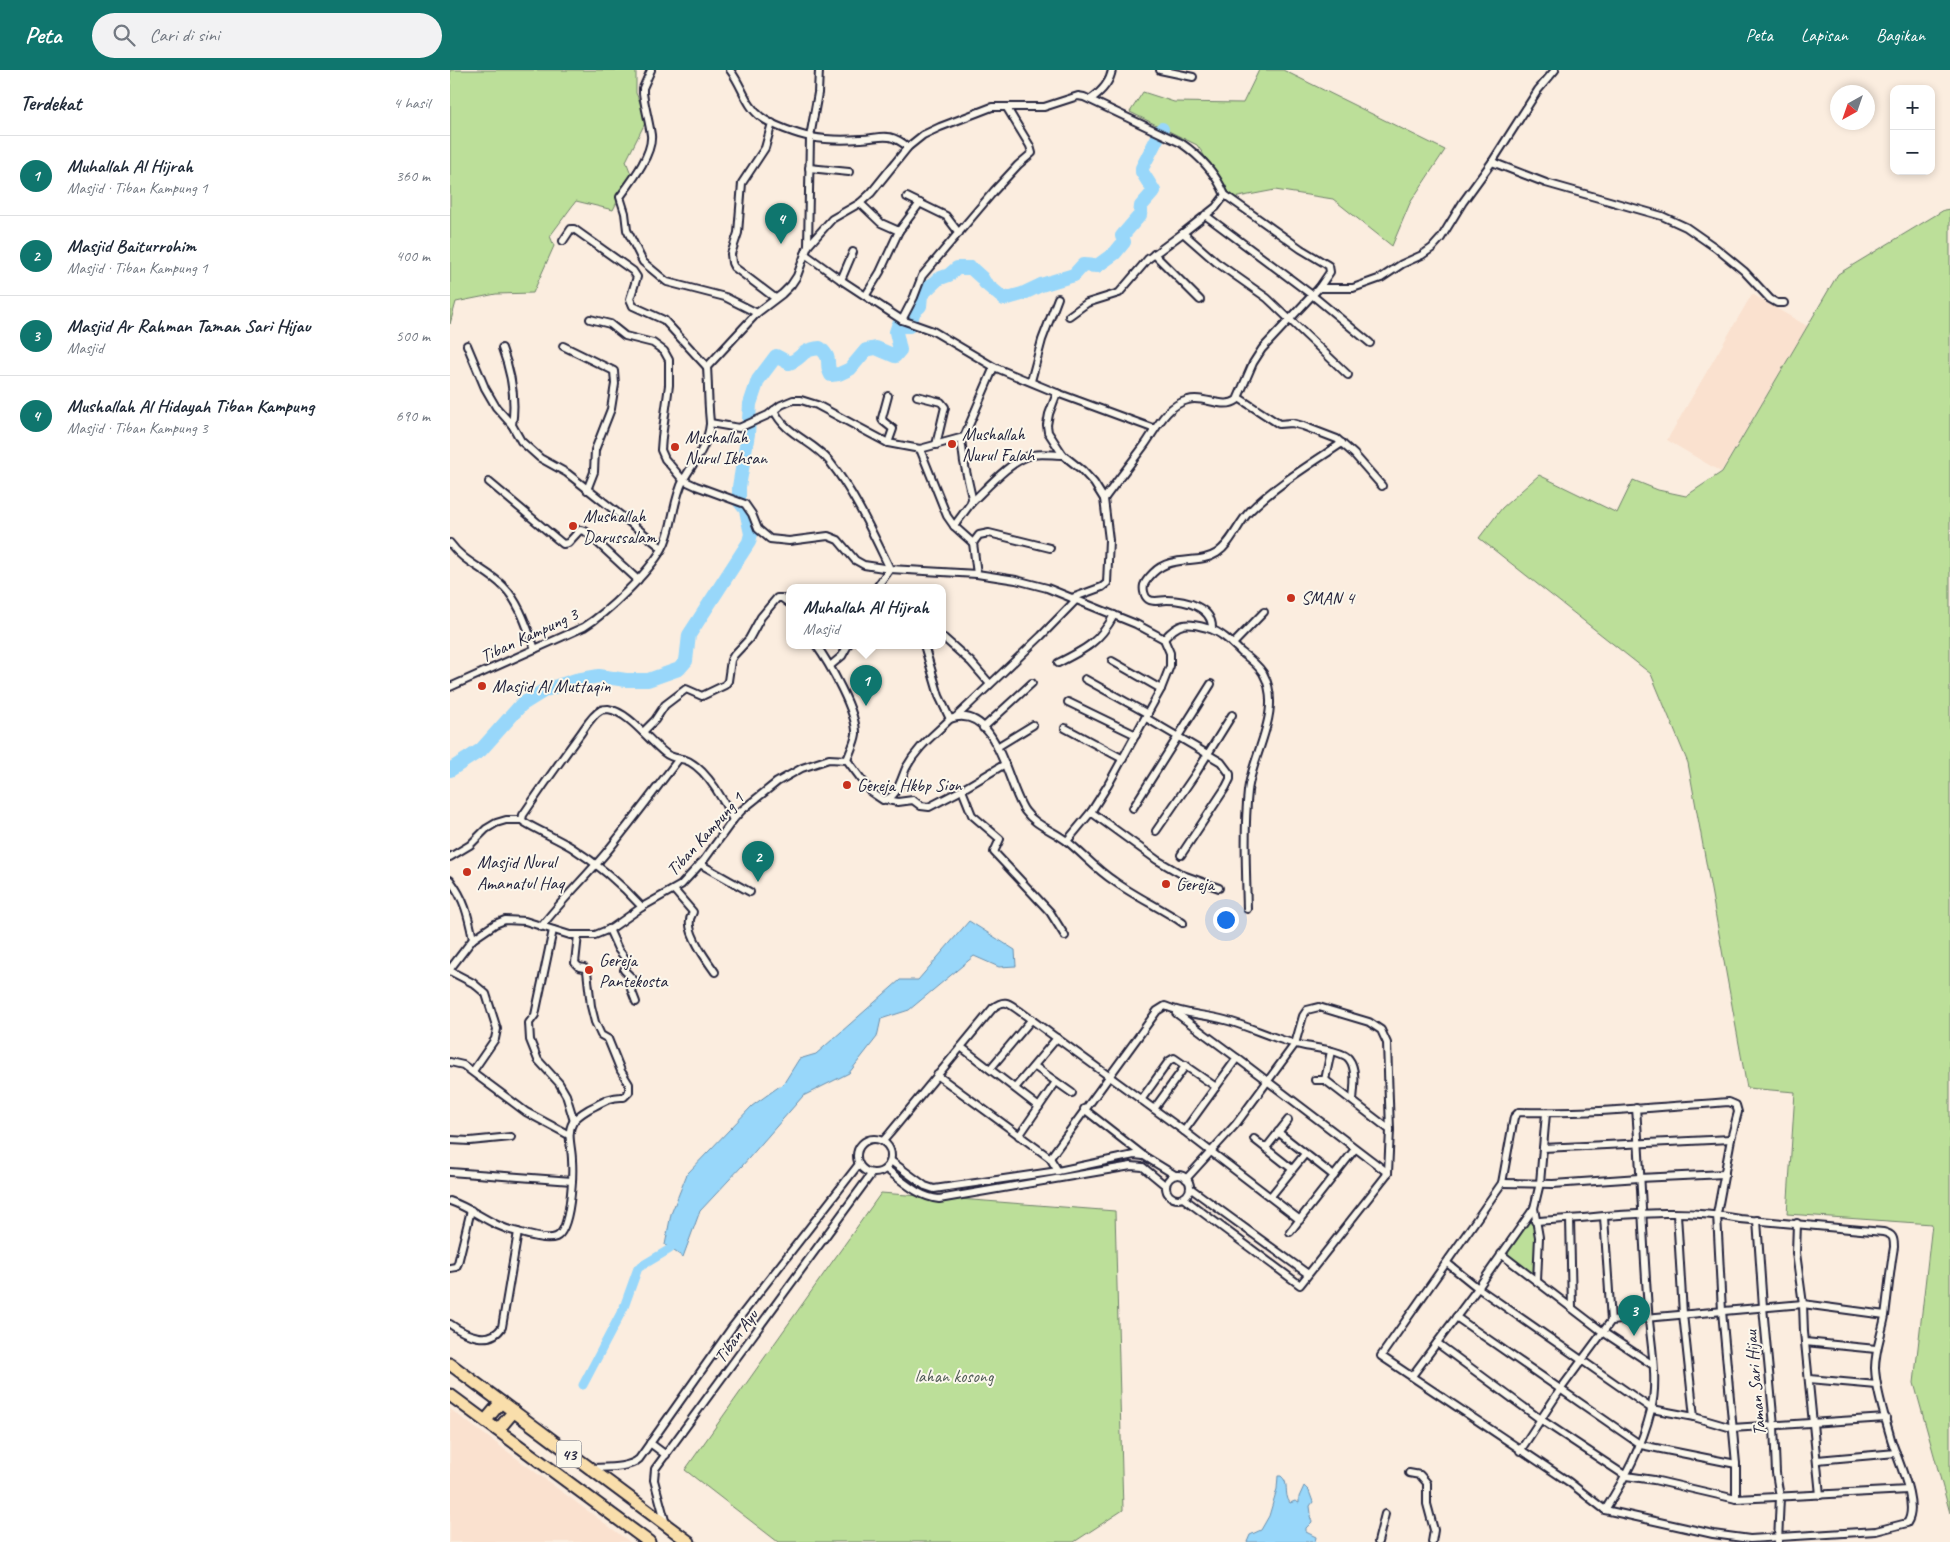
<!DOCTYPE html>
<html lang="id">
<meta charset="utf-8">
<style>
:root{--surface:#fff;--page:#f2f2f3;--text:#1f2937;--muted:#747a83;--line:#e0e1e3;--accent:#0f766e}
body{margin:0;font-family:Caveat,sans-serif;background:var(--page);color:var(--text)}
.controls{position:absolute;right:15px;top:15px;display:grid;overflow:hidden;border-radius:10px;box-shadow:0 2px 8px #0003}
.controls button{width:45px;height:45px;display:grid;place-items:center;padding:0;border:0;border-bottom:1px solid var(--line);background:var(--surface);color:var(--text);font:25px sans-serif}
.compass{position:absolute;left:1380px;top:15px;width:45px;height:45px;border-radius:50%;background:var(--surface);box-shadow:0 2px 8px #0003;rotate:220deg}
.you{position:absolute;left:775px;top:849px;width:18px;height:18px;margin:-12px;border:4px solid #fff;border-radius:50%;background:#1a73e8;box-shadow:0 0 0 8px #1a73e833}
.badge{display:grid;place-items:center;width:32px;height:32px;border-radius:50%;background:var(--accent);color:#fff;font-size:16px;font-weight:700}
.pin{position:absolute;translate:-50% -41px;filter:drop-shadow(0 1px 2px #0008)}
.pin::after{content:'';position:absolute;top:26px;width:18px;height:15px;background:inherit;clip-path:polygon(0 0,100% 0,50% 100%)}
.popup{position:absolute;left:336px;top:514px;width:160px;height:65px;box-sizing:border-box;display:grid;place-content:center;border-radius:10px;background:var(--surface);filter:drop-shadow(0 1px 4px #0005);font-size:16px;white-space:nowrap;color:var(--muted)}
.popup b{font-size:19px;color:var(--text)}
.popup::after{content:'';position:absolute;left:50%;top:100%;margin-left:-10px;border:10px solid transparent;border-top-color:var(--surface)}
.list{margin:0;padding:0;list-style:none}
h2{display:flex;justify-content:space-between;align-items:center;height:65px;margin:0;padding:0 20px;font-size:21px}
h2 small{font-size:16px;font-weight:400;color:var(--muted)}
.list li{display:grid;grid-template-columns:32px 1fr auto;gap:15px;align-items:center;box-sizing:border-box;height:80px;padding:0 20px;border-top:1px solid var(--line)}
.list b{display:block;font-size:19px;white-space:nowrap}
.list p{margin:0;font-size:16px;white-space:nowrap;color:var(--muted)}
.list em{font-size:16px;font-style:normal;color:var(--muted)}
.icon{flex:none;width:28px;height:28px;fill:none;stroke:currentColor;stroke-width:2;stroke-linecap:round;stroke-linejoin:round}
.map{position:relative;flex:none;width:1500px;height:1472px;overflow:hidden}
header{display:flex;align-items:center;gap:30px;box-sizing:border-box;height:70px;padding:0 25px;background:var(--accent);color:#fff}
header strong{font-size:24px}
nav{display:flex;gap:28px;margin-inline-start:auto;font-size:18px}
.search{width:350px;height:45px;background:var(--page);display:flex;align-items:center;gap:12px;box-sizing:border-box;padding:0 18px;border-radius:28px;color:var(--muted);font-size:19px}
main{display:flex}
aside{flex:1;background:var(--surface)}
.map>svg:first-child{display:block}
</style>
<header>
<strong>Peta</strong>
<div class="search"><svg class="icon" aria-label="search" viewBox="0 0 24 24"><circle cx="10" cy="10" r="6"/><path d="M15 15l6 6"/></svg>Cari di sini</div>
<nav><a>Peta</a><a>Lapisan</a><a>Bagikan</a></nav>
</header>
<main>
<aside>
<h2>Terdekat<small>4 hasil</small></h2>
<ul class="list">
<li><span class="badge">1</span><div><b>Muhallah Al Hijrah</b><p>Masjid · Tiban Kampung 1</p></div><em>360 m</em></li>
<li><span class="badge">2</span><div><b>Masjid Baiturrohim</b><p>Masjid · Tiban Kampung 1</p></div><em>400 m</em></li>
<li><span class="badge">3</span><div><b>Masjid Ar Rahman Taman Sari Hijau</b><p>Masjid</p></div><em>500 m</em></li>
<li><span class="badge">4</span><div><b>Mushallah Al Hidayah Tiban Kampung</b><p>Masjid · Tiban Kampung 3</p></div><em>690 m</em></li>
</ul>
</aside>
<div class="map">
<svg width="1500" height="1472" viewBox="0 0 1500 1472">
<rect width="100%" height="100%" fill="#fbeddf"/>
<filter id="ink" filterUnits="userSpaceOnUse"><feTurbulence type="fractalNoise" baseFrequency=".02" numOctaves="2"/><feDisplacementMap in="SourceGraphic" scale="10" xChannelSelector="R" yChannelSelector="G"/><feConvolveMatrix kernelMatrix="1 2 1 2 8 2 1 2 1" color-interpolation-filters="sRGB"/></filter>
<g filter="url(#ink)">
<!-- built -->
<g fill="#fae1cf">
<polygon points="1302,224 1357,256 1271,402 1217,370"/>
<polygon points="0,1339 180,1472 0,1472"/>
</g>
<!-- green -->
<g fill="#bcdf99" stroke="#6f806a">
<polygon points="0,0 187,0 186,1 186,23 197,49 176,91 181,104 163,140 126,131 100,166 104,176 83,223 46,224 6,232 0,254"/>
<polygon points="809,0 833,0 995,80 960,133 942,176 883,129 825,120 783,128 747,75 680,42 693,22 724,32 793,33"/>
<polygon points="1500,139 1500,1443 1464,1313 1482,1154 1337,1144 1345,1022 1297,1018 1238,693 1201,604 1029,468 1052,438 1089,405 1167,443 1183,410 1208,420 1236,426 1272,402 1388,204 1494,140"/>
<polygon points="431,1123 665,1141 673,1440 624,1472 328,1472 235,1400"/>
<polygon points="1085,1141 1087,1211 1051,1184"/>
</g>
<!-- water -->
<g fill="#98d7fa" stroke="#698fae">
<polygon points="519,851 565,880 566,896 549,897 524,886 459,940 431,949 427,967 399,1003 353,1026 292,1096 250,1141 233,1187 215,1175 221,1144 237,1104 302,1036 334,1013 349,989 366,984 450,910 468,910"/>
<path d="M828 1406H831C840 1413 833 1423 840 1433L845 1431 849 1433V1427L854 1416 859 1421 863 1432 860 1436 861 1444 860 1446 862 1452 856 1458V1462L866 1467 865 1472H797L800 1465 811 1460 819 1446 827 1419Z"/>
</g>
<g fill="none" stroke-linecap="round" stroke-linejoin="round">
<!-- canal -->
<polyline stroke="#98d7fa" stroke-width="9" points="133,1315 174,1237 188,1198 220,1179"/>
<!-- river -->
<path stroke="#98d7fa" stroke-width="14" d="M0 700 31 680 71 635 95 620 126 610 149 606 176 610H198L229 599 236 591 239 565 299 472 301 464 296 440 289 431V417L298 364 300 334 308 310 326 286 339 293C354 288 349 280 370 278 384 290 374 293 381 305L389 304 400 299 416 280 426 278 445 286 450 280 446 262 448 256H459L464 241 470 236 471 225 488 209 499 205 507 198H521L532 208 535 213 554 229 572 224 591 215 624 205 633 195 647 196 665 183 674 172 672 166 690 145 691 136 704 121 692 102V98L712 59"/>
<!-- minor casing -->
<g stroke="#22223b" stroke-width="10">
<g id="minor">
<path d="M201 0 193 18V23C195 38 199 51 201 65 203 84 181 112 170 127L175 143 177 160 193 192 217 212 275 227 307 243"/>
<path d="M280 0C292 15 296 36 311 47 321 55 349 65 361 67 376 70 396 70 411 69 432 68 438 61 458 77"/>
<polyline points="710,0 743,7"/>
<path d="M641 29C651 22 660 12 662 0"/>
<polyline points="322,53 315,78 292,113 288,163 281,184 282,193 284,197 325,228"/>
<polyline points="1042,92 1096,113 1212,146 1236,157 1266,178 1294,201 1320,229 1327,233 1334,233"/>
<polyline points="359,98 399,102"/>
<polyline points="457,127 496,146 509,163"/>
<polyline points="410,133 431,153 449,161 470,133"/>
<polyline points="755,145 862,225 920,273"/>
<polyline points="113,171 121,159 124,159 183,201 187,207 180,229 183,236 214,250 257,297"/>
<polyline points="358,176 360,67 368,23 369,0"/>
<polyline points="355,184 391,210 452,250 483,261 544,297 607,323"/>
<polyline points="704,184 750,230"/>
<polyline points="391,210 403,182"/>
<polyline points="869,218 903,218 931,208 952,194 972,185 982,178 991,168 1013,132 1042,92 1088,20 1105,0"/>
<polyline points="416,225 430,202 449,161"/>
<polyline points="619,246 637,233 669,223 698,189 733,163"/>
<polyline points="140,249 160,254 175,266 203,273 214,281 219,290 219,315 212,367 211,380 215,389 233,410 246,416 295,434 302,444 308,459 320,469 339,471 378,466 388,470 405,490 414,495 440,499 527,504 566,510 597,518 686,554 714,569 720,583 720,596 711,619 658,715 641,742 617,771"/>
<polyline points="452,250 464,227 472,206 544,121 568,95 582,83 580,76 557,38"/>
<polyline points="17,275 35,318 46,337 62,355 71,371 90,388 117,403 212,478"/>
<polyline points="113,276 164,301 165,314 161,339 145,380 144,402 137,420"/>
<path d="M52 278C61 302 66 330 62 355"/>
<polyline points="581,311 592,270 608,228"/>
<polyline points="467,326 491,332 495,337 486,375"/>
<polyline points="789,328 829,354 842,353 853,356 887,369 904,384 932,416"/>
<path d="M324 340C335 365 364 371 380 392 405 424 422 462 440 499L427 517"/>
<polyline points="260,353 289,358 318,345 331,335 343,330 351,330 367,335 438,373 470,379 514,367 544,297"/>
<path d="M705 359 607 323 599 344 597 355 598 362 613 385 632 400 644 413 654 429C667 411 682 392 696 373 707 357 717 335 738 330 753 325 774 340 787 330L803 293 812 279 869 218 880 202 879 196 876 194 851 179 775 125"/>
<polyline points="438,373 443,359 433,351 432,348 438,326"/>
<polyline points="470,379 497,446 504,456 523,473 527,504"/>
<polyline points="39,412 113,474 118,473 130,460 135,461 188,510"/>
<path d="M521 433C537 418 561 390 582 385 591 383 603 385 613 385"/>
<polyline points="504,456 521,433 522,428 514,392 511,369"/>
<path d="M0 473C14 493 38 500 54 517 70 533 77 558 85 579"/>
<polyline points="523,473 529,465 539,463 600,478"/>
<polyline points="622,528 652,517 657,513 659,470 654,429"/>
<path d="M762 559C763 537 735 530 717 530 711 530 703 533 698 529 694 526 693 519 694 515 696 510 700 506 703 503 722 484 749 495 767 483 782 473 788 453 800 441 826 415 861 394 892 373"/>
<polyline points="494,568 521,592 540,614"/>
<path d="M714 569C729 552 737 552 757 558 770 561 782 573 791 582 799 588 808 595 813 603 834 641 802 684 798 721 794 760 796 800 797 839"/>
<polyline points="783,574 814,542"/>
<path d="M366 575C379 593 407 642 406 664 405 672 400 682 397 690"/>
<polyline points="474,575 489,626 500,649"/>
<polyline points="662,591 711,619"/>
<path d="M608 593C634 580 650 572 664 545"/>
<polyline points="380,596 392,586 398,575"/>
<polyline points="635,609 698,644"/>
<path d="M0 617 134 557C158 542 198 503 212 479 224 458 222 431 234 409 244 392 258 375 260 354 260 349 259 344 259 339 258 325 258 311 257 297L307 243 332 224 341 215 347 206 358 176 382 149 410 133 421 123 458 77 473 65 490 57 542 37H594L628 26 634 27 731 73C750 86 766 104 775 125L766 137 733 163 766 192 817 228 898 305"/>
<polyline points="618,632 686,665"/>
<polyline points="506,647 591,566 626,530"/>
<polyline points="696,648 771,692 780,704 780,709 776,717 731,785"/>
<polyline points="533,658 582,613"/>
<polyline points="615,658 673,689"/>
<polyline points="193,662 205,650 215,635 236,619 252,626 275,615 278,611 281,590 284,585 299,569 311,547 327,528 332,528 340,534"/>
<polyline points="547,677 583,655"/>
<polyline points="512,720 522,745 550,769 544,782 600,842 615,866"/>
<polyline points="437,730 448,732 463,730 471,736 479,737 508,722 555,694"/>
<polyline points="683,738 761,614"/>
<polyline points="641,742 707,790 733,805 769,818"/>
<path d="M72 750 73 745C92 717 111 690 131 663 136 656 142 645 151 640 153 639 156 639 158 639 179 642 199 671 215 683 223 690 232 687 240 692 258 702 275 732 283 750"/>
<polyline points="706,761 746,703 782,645"/>
<path d="M0 787 20 775 36 759 46 753 56 750H72L74 752C89 761 106 768 121 777 148 794 171 814 192 837"/>
<polyline points="250,794 300,822"/>
<path d="M0 810C15 830 18 845 23 869"/>
<path d="M224 820 243 842C242 845 240 847 240 850 237 863 257 891 265 902"/>
<path d="M91 857C111 831 134 809 155 784 180 754 204 721 228 690"/>
<polyline points="159,859 168,879 178,892 174,900 183,909 181,919 186,932"/>
<polyline points="103,860 85,945 79,953 80,970 88,990 109,1013 116,1025 124,1051"/>
<path d="M0 899 23 869 45 854 55 850 75 851 120 865H145L162 858 192 837 231 815 254 790 283 750 292 740 327 712 352 698 379 689 397 690 421 722 433 730C447 729 451 709 456 698 468 676 483 666 500 649 547 632 557 716 575 741 586 756 603 760 618 772 634 785 647 800 664 811 686 827 711 838 733 853"/>
<polyline points="0,901 23,913 36,924 47,959 45,969 23,1001"/>
<polyline points="726,943 787,988"/>
<polyline points="511,977 589,1037"/>
<polyline points="0,992 13,995 76,1042 119,1065"/>
<polyline points="584,996 622,1023"/>
<polyline points="540,999 582,949"/>
<path d="M487 1005 600 1088 707 941 715 936C736 945 753 944 775 950 802 957 827 971 855 976 865 978 894 981 899 989 907 999 904 1018 903 1030"/>
<polyline points="865,1010 875,1010 881,981"/>
<polyline points="875,1010 940,1060"/>
<polyline points="565,1018 607,968"/>
<polyline points="691,1030 719,991 724,988 766,1017"/>
<polyline points="634,1039 694,1086 725,1105"/>
<polyline points="704,1039 736,995"/>
<polyline points="734,1061 787,988 938,1103"/>
<polyline points="828,1062 884,1106"/>
<polyline points="569,1066 606,1012"/>
<circle cx="424" cy="1086" r="17"/>
<polyline points="804,1069 842,1099"/>
<polyline points="0,1070 20,1071 61,1067"/>
<path d="M433 1071 440 1063 543 938C556 928 559 934 571 942L734 1061 850 1150"/>
<polyline points="816,1078 838,1050"/>
<polyline points="1093,1078 1281,1069"/>
<polyline points="600,1088 608,1101"/>
<polyline points="441,1091 475,1116 484,1119 608,1101 684,1085 694,1086"/>
<path d="M436 1099C453 1111 468 1127 489 1129L681 1096 693 1097 716 1116"/>
<polyline points="0,1102 122,1111"/>
<circle cx="728" cy="1117" r="12"/>
<polyline points="1052,1113 1103,1114 1189,1108 1275,1104"/>
<polyline points="740,1118 858,1204"/>
<polyline points="821,1126 855,1084"/>
<polyline points="733,1128 850,1215 938,1103 940,1060 937,973 931,960 919,952 869,937 857,940 853,946 845,974 786,1054 736,1109"/>
<path d="M0 1131C24 1139 42 1157 68 1162"/>
<polyline points="1227,1144 1233,1244 1244,1347"/>
<polyline points="1154,1147 1161,1251"/>
<polyline points="1120,1149 1122,1238"/>
<polyline points="1307,1150 1313,1237 1324,1356 1326,1403 1330,1427 1328,1472"/>
<path d="M1085 1151C1153 1148 1223 1136 1290 1149L1433 1162C1443 1164 1444 1168 1444 1177 1440 1200 1438 1223 1435 1246 1432 1263 1425 1280 1425 1298 1426 1321 1435 1347 1441 1369 1447 1389 1470 1435 1457 1453L1426 1461 1300 1469 1263 1464 1155 1440 1119 1412 931 1286 1052 1113 1064 1047 1069 1042C1139 1044 1209 1037 1279 1032L1286 1035 1288 1042 1281 1069 1267 1144 1272 1241 1286 1394V1429"/>
<polyline points="1347,1153 1346,1183 1353,1234 1354,1262 1370,1425"/>
<polyline points="840,1162 905,1079"/>
<polyline points="1051,1184 1153,1262 1203,1295"/>
<polyline points="997,1193 1028,1218 1202,1339 1244,1347 1282,1358 1436,1348"/>
<polyline points="0,1198 6,1197 8,1193 21,1140"/>
<polyline points="1087,1211 1089,1167 1084,1138 1090,1113 1096,1043"/>
<polyline points="1006,1247 1191,1375 1286,1394"/>
<path d="M0 1254C15 1265 40 1276 52 1257L68 1162C78 1165 96 1171 106 1167 121 1161 123 1105 122 1090 122 1077 116 1064 123 1052 127 1046 138 1039 145 1036 154 1031 163 1026 174 1027L179 1022V1014L171 1001 158 969 151 965 145 952 141 936 137 901 134 898 129 897 125 893 128 865"/>
<polyline points="1355,1272 1426,1279"/>
<polyline points="987,1273 1090,1349 1176,1406 1204,1410 1286,1429 1458,1420"/>
<polyline points="962,1306 1028,1218 1084,1138"/>
<polyline points="1359,1309 1427,1315"/>
<polyline points="200,1373 216,1385"/>
<polyline points="1070,1381 1110,1320 1161,1251 1353,1234 1435,1245"/>
<polyline points="1367,1390 1446,1383"/>
<path d="M139 1398C154 1397 178 1399 189 1389L283 1256 409 1094"/>
<polyline points="959,1403 970,1405 977,1413 977,1434 984,1460 982,1472"/>
<path d="M1155 1440C1175 1408 1192 1377 1201 1340 1209 1309 1200 1270 1198 1239 1193 1172 1191 1105 1186 1038"/>
<polyline points="216,1454 204,1410 205,1399 422,1103"/>
<polyline points="928,1472 935,1444"/>
</g>
</g>
<!-- trunk casing -->
<g stroke="#22223b" stroke-width="15">
<g id="trunk">
<polyline points="0,1294 239,1472"/>
<polyline points="0,1325 199,1472"/>
<polyline points="36,1350 51,1332"/>
<polyline points="48,1360 64,1341"/>
</g>
</g>
<!-- minor -->
<use href="#minor" stroke="#fbf7ec" stroke-width="6"/>
<!-- trunk -->
<use href="#trunk" stroke="#f9deab" stroke-width="11"/>
</g>
</g>
<!-- markers -->
<g fill="#c8321e" stroke="#fbf7ec" stroke-width="2">
<circle cx="502" cy="374" r="5"/>
<circle cx="225" cy="377" r="5"/>
<circle cx="123" cy="456" r="5"/>
<circle cx="841" cy="528" r="5"/>
<circle cx="32" cy="616" r="5"/>
<circle cx="397" cy="715" r="5"/>
<circle cx="17" cy="802" r="5"/>
<circle cx="716" cy="814" r="5"/>
<circle cx="139" cy="900" r="5"/>
</g>
<g text-anchor="middle" stroke-width="4" stroke-linejoin="round" paint-order="stroke">
<!-- shield labels -->
<rect fill="#fbf7ec" stroke="#636270" stroke-width="1" x="106.5" y="1370.5" width="25" height="27" rx="4"/>
<g font-size="16" font-weight="bold" fill="#22223b">
<text x="119" y="1390">43</text>
</g>
<!-- poi labels -->
<g font-size="18" fill="#22223b" stroke="#fbf7ec" text-anchor="start">
<text x="512" y="370">Mushallah<tspan x="512" dy="21">Nurul Falah</tspan></text>
<text x="235" y="373">Mushallah<tspan x="235" dy="21">Nurul Ikhsan</tspan></text>
<text x="133" y="452">Mushallah<tspan x="133" dy="21">Darussalam</tspan></text>
<text x="851" y="534">SMAN 4</text>
<text x="42" y="622">Masjid Al Muttaqin</text>
<text x="407" y="721">Gereja Hkbp Sion</text>
<text x="27" y="798">Masjid Nurul<tspan x="27" dy="21">Amanatul Haq</tspan></text>
<text x="726" y="820">Gereja</text>
<text x="149" y="896">Gereja<tspan x="149" dy="21">Pantekosta</tspan></text>
</g>
<!-- street labels -->
<g font-size="18" fill="#22223b" stroke="#fbf7ec">
<text transform="translate(79 565) rotate(-25)" y="6">Tiban Kampung 3</text>
<text transform="translate(255 764) rotate(-48)" y="6">Tiban Kampung 1</text>
<text transform="translate(286 1266) rotate(-54)" y="6">Tiban Ayu</text>
<text transform="translate(1305 1313) rotate(-95)" y="6">Taman Sari Hijau</text>
</g>
<!-- park labels -->
<g font-size="18" fill="#505b57" stroke="#fbf7ec">
<text x="504" y="1312">lahan kosong</text>
</g>
</g>
</svg>
<div class="controls">
<button>+</button>
<button>−</button>
</div>
<svg class="compass" viewBox="-18 -18 36 36"><path d="M0-13l5 13h-10z" fill="#e53935"/><path d="M0 13l5-13h-10z" fill="#747a83"/></svg>
<div class="you"></div>
<div class="pin badge" style="left:416px;top:636px">1</div>
<div class="popup"><b>Muhallah Al Hijrah</b>Masjid</div>
<div class="pin badge" style="left:308px;top:812px">2</div>
<div class="pin badge" style="left:1184px;top:1266px">3</div>
<div class="pin badge" style="left:331px;top:174px">4</div>
</div>
</main>
